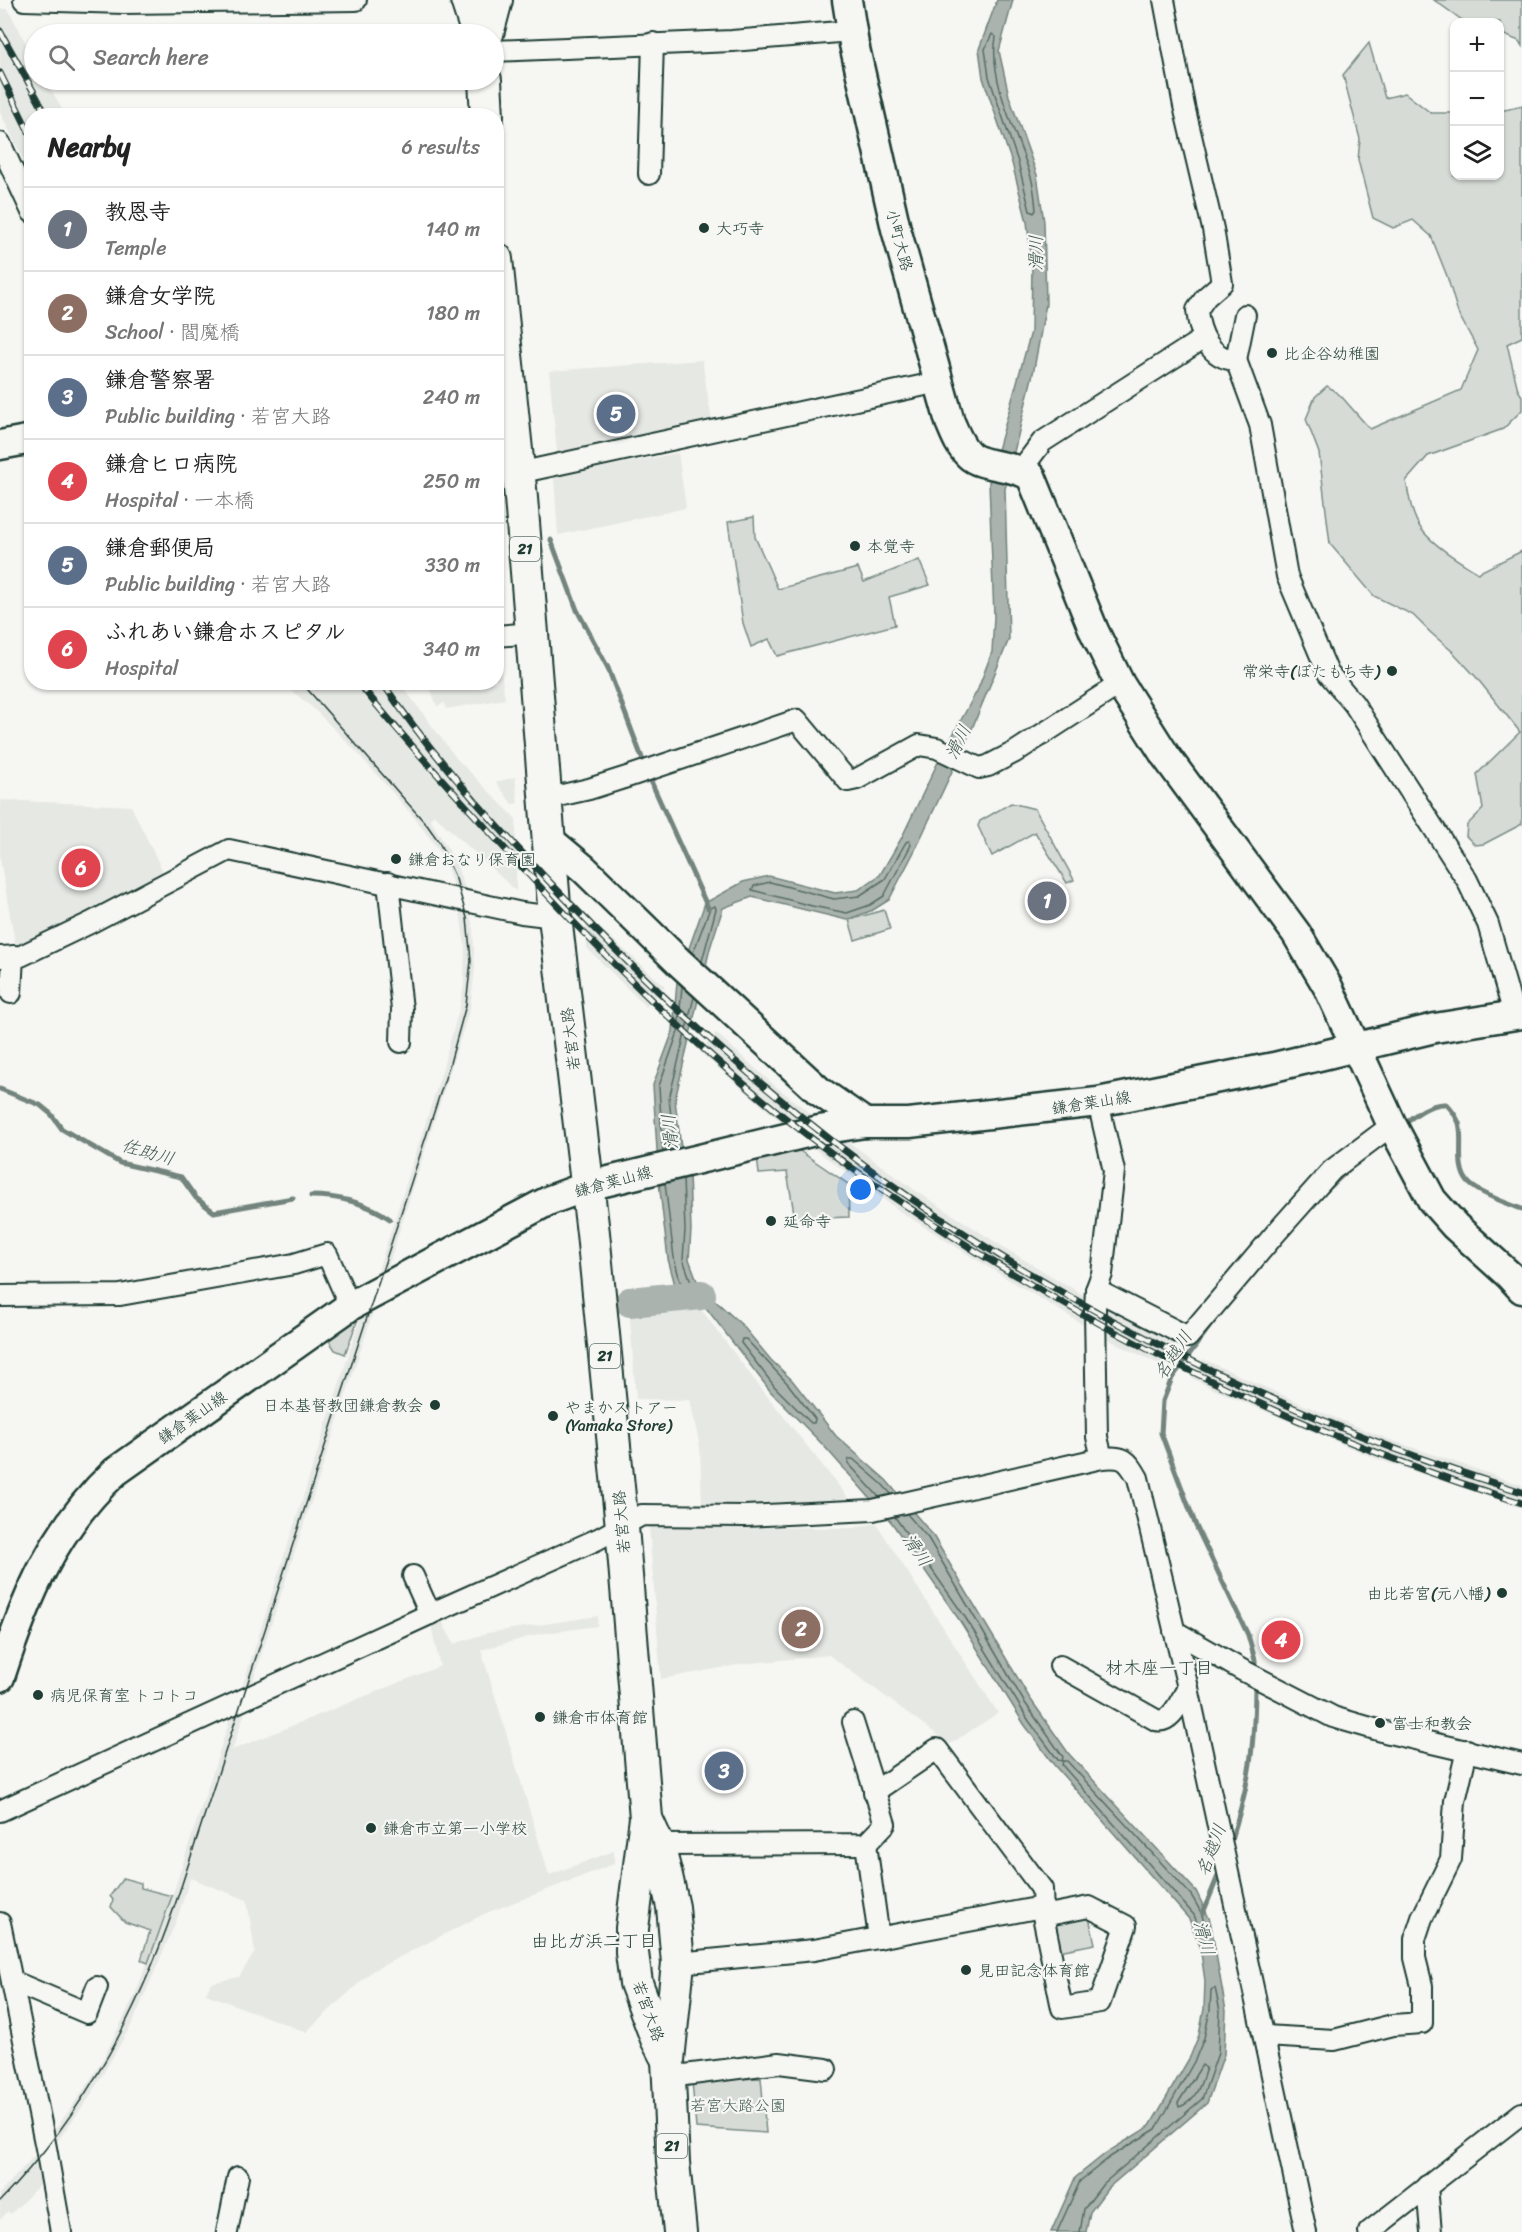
<!DOCTYPE html>
<meta charset="utf-8">
<style>
:root{--surface:#fff;--page:#f2f2f2;--text:#222;--muted:#767676;--line:#e0e0e0;--accent:#2563eb}
body{margin:0;font-family:Sriracha,"Klee One",sans-serif;background:var(--page);color:var(--text)}
.controls{position:absolute;right:18px;top:18px;display:grid;overflow:hidden;border-radius:12px;box-shadow:0 2px 4px #0004}
.controls button{width:54px;height:54px;display:grid;place-items:center;padding:0;border:0;border-bottom:2px solid var(--line);background:var(--surface);color:var(--text);font:30px sans-serif}
.you{position:absolute;left:861px;top:1190px;width:21px;height:21px;margin:-15px;border:4px solid #fff;border-radius:50%;background:#1a73e8;box-shadow:0 0 0 9px #1a73e833}
.badge{display:grid;place-items:center;width:39px;height:39px;border-radius:50%;background:var(--accent);color:#fff;font-size:20px;font-weight:700}
.pin{position:absolute;translate:-50% -50%;border:3px solid #fff;box-shadow:0 2px 6px #0006}
.list{margin:0;padding:0;list-style:none}
h2{display:flex;justify-content:space-between;align-items:center;height:78px;margin:0;padding:0 24px;font-size:26px}
h2 small{font-size:20px;font-weight:400;color:var(--muted)}
.list li{display:grid;grid-template-columns:39px 1fr auto;gap:18px;align-items:center;box-sizing:border-box;height:84px;padding:0 24px;border-top:2px solid var(--line)}
.list b{display:block;font-size:22px;white-space:nowrap}
.list p{margin:0;font-size:20px;white-space:nowrap;color:var(--muted)}
.list em{font-size:20px;font-style:normal;color:var(--muted)}
.icon{flex:none;width:33px;height:33px;fill:none;stroke:currentColor;stroke-width:2;stroke-linecap:round;stroke-linejoin:round}
.map{position:relative;flex:none;width:1522px;height:2232px;overflow:hidden}
.search{position:absolute;background:var(--surface);box-shadow:0 2px 4px #0004;left:24px;top:24px;width:480px;height:66px;display:flex;align-items:center;gap:15px;box-sizing:border-box;padding:0 21px;border-radius:33px;color:var(--muted);font-size:22px}
.panel{position:absolute;background:var(--surface);box-shadow:0 2px 4px #0004;left:24px;top:108px;width:480px;height:582px;border-radius:24px}
.map>svg:first-child{display:block}
</style>
<div class="map">
<svg width="1522" height="2232" viewBox="0 0 1522 2232">
<rect width="100%" height="100%" fill="#f6f6f2"/>
<filter id="ink" filterUnits="userSpaceOnUse"><feTurbulence type="fractalNoise" baseFrequency=".0167" numOctaves="2"/><feDisplacementMap in="SourceGraphic" scale="12" xChannelSelector="R" yChannelSelector="G"/><feConvolveMatrix kernelMatrix="1 2 1 2 8 2 1 2 1" color-interpolation-filters="sRGB"/></filter>
<g filter="url(#ink)">
<!-- built -->
<g fill="#e6e8e4">
<polygon points="0,9 8,9 34,59 34,80 46,80 65,115 32,116 31,175 0,112"/>
<polygon points="702,360 712,422 557,452 549,371"/>
<polygon points="678,453 686,508 558,535 554,477"/>
<polygon points="501,672 505,699 446,709 445,703 437,706 428,683 496,682 497,673"/>
<polygon points="282,683 400,683 456,758 516,819 516,891 434,815 430,819 455,861 467,894 455,892 447,867 437,848 414,817 355,750 313,708"/>
<polygon points="515,777 518,803 512,804 496,782"/>
<polygon points="0,800 131,806 165,876 16,948 0,859"/>
<polygon points="459,905 469,908 473,930 475,968 470,1008 387,1270 376,1277 440,1078 460,1006 464,986 465,946"/>
<polygon points="586,916 665,986 646,1007 587,948"/>
<polygon points="716,1033 774,1085 820,1121 790,1129 760,1104 700,1052"/>
<polygon points="839,1135 916,1191 1011,1252 1104,1307 1177,1346 1165,1367 1107,1339 988,1267 901,1212 805,1142"/>
<polygon points="696,1303 753,1378 853,1504 702,1506 700,1447 690,1400 636,1399 629,1306"/>
<polygon points="374,1309 250,1689 240,1694 361,1316"/>
<polygon points="1203,1359 1304,1405 1385,1438 1522,1485 1522,1508 1377,1459 1213,1389 1192,1378"/>
<polygon points="876,1523 998,1713 950,1744 829,1655 742,1664 661,1679 649,1526 854,1528"/>
<polygon points="598,1616 597,1626 539,1634 481,1650 549,1875 614,1851 614,1864 486,1913 372,1971 306,2032 206,1994 211,1983 239,1977 255,1952 247,1900 190,1878 177,1919 133,2022 89,2098 52,2148 50,2137 85,2088 102,2061 134,1997 166,1915 232,1713 247,1706 232,1750 440,1666 431,1625 440,1618 454,1644 487,1633"/>
<polygon points="42,2147 47,2177 11,2214 8,2211 0,2220 0,2193"/>
</g>
<!-- green -->
<g fill="#d6dbd6" stroke="#7a8c85" stroke-width="1.5">
<polygon points="1434,0 1522,0 1522,46 1519,41 1500,33 1500,22 1465,22"/>
<path d="M1369 43 1385 98 1405 93 1431 113H1454V176H1500V111L1522 106V337L1507 344 1518 390 1522 396V410L1503 429 1428 456 1406 481C1409 497 1412 517 1422 530 1434 546 1461 562 1478 573L1522 551V824L1484 844 1475 845 1466 836 1467 825 1483 809 1477 774 1520 732 1476 677 1453 652 1431 633 1413 615 1374 596 1330 544 1319 453 1306 419 1315 397 1327 386 1341 396 1370 429 1461 390 1478 350 1458 313 1447 276 1431 236 1413 220 1393 228 1373 218 1358 160 1360 139 1343 75Z"/>
<polygon points="754,517 755,537 778,589 858,568 864,582 919,560 930,585 889,597 895,625 777,656 769,639 751,647 743,623 728,522"/>
<polygon points="1011,803 1035,809 1074,880 1067,883 1035,832 992,856 978,826 980,821"/>
<polygon points="884,910 890,929 855,940 849,920"/>
<polygon points="794,1147 848,1184 849,1217 795,1219 787,1172 759,1174 757,1156"/>
<polygon points="358,1319 345,1354 335,1350 328,1339"/>
<polygon points="123,1878 141,1883 141,1888 172,1896 148,1963 141,1960 150,1931 125,1922 111,1907 113,1900 110,1896"/>
<polygon points="1088,1913 1095,1944 1059,1951 1055,1919"/>
<polygon points="761,2078 766,2133 696,2128 692,2081"/>
</g>
<!-- water -->
<polygon fill="#aab3ae" stroke="#72847d" stroke-width="1.5" points="997,0 1013,0 999,51 1009,96 1037,175 1044,222 1046,304 1034,369 1005,489 1009,639 971,731 915,850 889,900 873,910 847,920 752,897 723,908 710,948 675,1100 682,1155 689,1173 691,1230 689,1259 699,1286 742,1325 771,1360 792,1380 836,1436 886,1480 932,1534 1029,1697 1069,1754 1196,1891 1210,1920 1226,2011 1224,2054 1207,2103 1108,2188 1090,2212 1086,2232 1051,2232 1075,2178 1106,2153 1150,2126 1190,2057 1199,2035 1204,2009 1205,1981 1200,1946 1189,1919 1054,1765 1024,1724 960,1621 892,1523 824,1446 771,1392 707,1309 675,1285 668,1259 659,1182 653,1085 673,1031 677,982 705,903 743,882 769,876 835,893 858,890 880,875 901,839 938,762 978,689 992,652 994,617 989,482 1031,332 1032,265 1027,222 1012,163 983,78 979,49"/>
<g fill="none" stroke-linecap="round" stroke-linejoin="round">
<!-- shore -->
<g stroke="#576c65" stroke-width="1.5">
<path d="M992 34 996 37C988 80 1017 133 1030 174 1034 185 1035 198 1036 210L1034 213 1030 211 1018 162 989 77 985 49Z"/>
<polygon points="909,841 911,845 884,896 870,905 847,913 812,906 752,890 754,886 770,882 834,899 859,896 885,879 906,842"/>
<polyline points="693,953 710,908 715,906 716,909 702,961"/>
<polyline points="675,1149 669,1099 694,997"/>
<polyline points="663,1152 659,1086 678,1032 682,986"/>
<polyline points="665,1183 674,1258 680,1281 688,1286 691,1282 683,1259 685,1230 683,1179"/>
<polygon points="742,1339 746,1339 788,1384 815,1419 814,1423 811,1423 775,1387 741,1343"/>
<polyline points="879,1497 848,1463 849,1459 853,1459 882,1484 891,1494"/>
<polyline points="895,1517 965,1617 1029,1721 1058,1760 1062,1761 1063,1757 1023,1700 928,1538 907,1514"/>
<path d="M1063 1761H1067L1191 1895C1197 1905 1205 1917 1204 1928H1199L1194 1915 1062 1765Z"/>
<path d="M1202 2065 1206 2068C1201 2084 1196 2102 1179 2107L1178 2103Z"/>
<polyline points="1057,2232 1080,2181 1110,2157 1156,2129 1195,2060 1204,2038 1210,2010 1211,1990 1215,1988 1220,2011 1218,2053 1202,2099 1103,2184 1084,2209 1080,2232"/>
</g>
<!-- stream -->
<g stroke="#72847d" stroke-width="5">
<polyline points="551,540 577,610 608,668 650,779 708,908"/>
<polyline points="0,1089 40,1105 51,1114 62,1129 120,1163 181,1177 196,1198 214,1212 293,1198"/>
<path d="M1401 1126C1414 1116 1429 1103 1446 1104 1451 1109 1456 1116 1459 1123 1464 1141 1455 1167 1468 1182 1477 1193 1509 1204 1522 1209"/>
<polyline points="1326,1191 1350,1168"/>
<path d="M311 1196C338 1196 368 1203 390 1219"/>
<polyline points="1218,1315 1172,1378 1163,1401 1161,1433 1196,1526 1248,1635 1255,1660 1255,1672"/>
<path d="M1229 1846C1250 1787 1255 1742 1255 1681"/>
<polyline points="1203,1913 1220,1871"/>
</g>
<!-- river -->
<polyline stroke="#aab3ae" stroke-width="30" points="630,1302 701,1295"/>
<!-- street casing -->
<g stroke="#1f3d34" stroke-width="24">
<g id="street">
<polyline points="24,0 124,3 356,0"/>
<path d="M1164 0 1184 106 1213 229 1222 283 1206 297 1197 310C1199 333 1210 359 1236 360L1260 425 1287 576 1328 673 1354 704 1467 880 1488 924 1514 1014"/>
<polyline points="494,51 732,41 851,31"/>
<polyline points="0,143 32,212"/>
<polyline points="649,174 653,43"/>
<polyline points="1236,360 1245,315"/>
<polyline points="1021,470 1042,442 1204,338"/>
<polyline points="518,473 939,382"/>
<polyline points="496,636 533,633"/>
<polyline points="545,799 589,789 630,776 797,720 848,781 857,779 919,745 937,748 979,768 988,766 1015,752 1120,684"/>
<polyline points="388,883 402,1009 401,1042"/>
<polyline points="0,957 21,956 90,923 229,850 522,913 555,917"/>
<polyline points="11,993 13,956"/>
<polyline points="1098,1102 1114,1171 1102,1274 1096,1290 1095,1309 1097,1437 1102,1458"/>
<polyline points="1096,1290 1188,1337 1275,1234 1332,1170 1392,1125"/>
<polyline points="0,1296 120,1295 294,1264 327,1254 350,1306"/>
<polyline points="413,1576 430,1614"/>
<polyline points="1174,1631 1242,1670 1333,1717 1385,1732 1522,1764"/>
<path d="M1060 1666 1156 1720C1172 1724 1180 1700 1188 1688"/>
<polyline points="874,1792 937,1749 1042,1889 1043,1916 1062,2008 1100,2002 1126,1926 1089,1907 1043,1916"/>
<path d="M0 1811 430 1614 598 1539 642 1515 745 1516 873 1510 1102 1458C1124 1456 1127 1459 1138 1478L1188 1688 1306 2232"/>
<polyline points="866,1844 879,1938"/>
<polyline points="658,1845 866,1844 885,1824 853,1722"/>
<polyline points="0,1923 46,2148 61,2232"/>
<polyline points="678,1963 814,1950 1042,1907"/>
<polyline points="12,1981 87,2013 97,1987"/>
<polyline points="1265,2036 1334,2040 1393,2025 1422,2023 1422,1986 1415,1958 1415,1939 1422,1918 1451,1859 1455,1801 1467,1750"/>
<polyline points="669,2077 779,2063 826,2069"/>
<polyline points="1427,2186 1431,2232"/>
<polyline points="227,2232 238,2177"/>
<polyline points="1369,2232 1522,2113"/>
</g>
</g>
<!-- secondary casing -->
<g stroke="#1f3d34" stroke-width="33">
<g id="secondary">
<path d="M847 0 854 44 896 229 950 422C955 433 959 446 969 455 981 467 1012 464 1031 476L1094 631 1120 684 1165 755 1296 933 1328 987 1392 1125 1432 1200 1455 1226 1509 1275 1522 1289"/>
<polyline points="0,445 32,439"/>
<polyline points="548,839 584,869 678,961 819,1091 865,1123"/>
<path d="M0 1677C26 1597 53 1530 115 1472L350 1306 550 1200 588 1186 819 1130 865 1123H909L1098 1102 1274 1067 1435 1028 1522 1014"/>
</g>
</g>
<!-- primary casing -->
<g stroke="#1f3d34" stroke-width="36">
<g id="primary">
<polyline points="467,0 478,34"/>
<polyline points="487,34 496,0"/>
<polyline points="485,80 487,116"/>
<polyline points="496,259 521,498 555,917 593,1233 622,1527 646,1818 632,1928 632,1953 636,1983 657,2039 668,2060"/>
<polyline points="647,1821 658,1845 666,1876 673,1907 678,1963 668,2060 673,2162 680,2232"/>
</g>
</g>
<!-- street -->
<use href="#street" stroke="#f6f6f2" stroke-width="20"/>
<!-- secondary -->
<use href="#secondary" stroke="#f6f6f2" stroke-width="28"/>
<!-- primary -->
<use href="#primary" stroke="#f6f6f2" stroke-width="32"/>
<!-- tram -->
<path stroke="#1f3d34" stroke-width="1.5" d="M0 2201C88 2110 143 2004 182 1884L450 1063 466 1005 471 961 467 918 456 879 439 842 427 825 301 682"/>
<!-- rail casing -->
<g stroke="#1f3d34" stroke-width="7">
<g id="rail">
<polyline points="0,31 47,116"/>
<polyline points="0,73 32,138"/>
<path d="M358 682C396 730 437 774 478 819 567 918 660 1015 763 1100 832 1157 906 1207 982 1255 1151 1360 1332 1444 1522 1503"/>
<path d="M382 682C434 759 498 828 562 895 668 1006 785 1112 912 1199 1096 1324 1309 1427 1522 1492"/>
</g>
</g>
<!-- rail -->
<use href="#rail" stroke="#f6f6f2" stroke-width="4.5" stroke-dasharray="14" stroke-linecap="butt"/>
</g>
</g>
<!-- markers -->
<g fill="#1f3d34" stroke="#f6f6f2" stroke-width="2">
<circle cx="704" cy="228" r="6"/>
<circle cx="1272" cy="353" r="6"/>
<circle cx="855" cy="546" r="6"/>
<circle cx="1392" cy="671" r="6"/>
<circle cx="396" cy="859" r="6"/>
<circle cx="771" cy="1221" r="6"/>
<circle cx="435" cy="1405" r="6"/>
<circle cx="553" cy="1416" r="6"/>
<circle cx="1502" cy="1593" r="6"/>
<circle cx="38" cy="1695" r="6"/>
<circle cx="540" cy="1717" r="6"/>
<circle cx="1380" cy="1723" r="6"/>
<circle cx="371" cy="1828" r="6"/>
<circle cx="966" cy="1970" r="6"/>
</g>
<g text-anchor="middle" stroke-width="4.5" stroke-linejoin="round" paint-order="stroke">
<!-- shield labels -->
<g fill="#f6f6f2" stroke="#60746d" stroke-width="1.5">
<rect x="510" y="537" width="30" height="24" rx="4.5"/>
<rect x="590" y="1344" width="30" height="24" rx="4.5"/>
<rect x="657" y="2134" width="30" height="24" rx="4.5"/>
</g>
<g font-size="15" font-weight="bold" fill="#1f3d34">
<text x="525" y="554">21</text>
<text x="605" y="1361">21</text>
<text x="672" y="2151">21</text>
</g>
<!-- poi labels -->
<g font-size="16" fill="#1f3d34" stroke="#f6f6f2" text-anchor="start">
<text x="716" y="234">大巧寺</text>
<text x="1284" y="359">比企谷幼稚園</text>
<text x="867" y="552">本覚寺</text>
<text x="1380" y="677" text-anchor="end">常栄寺(ぼたもち寺)</text>
<text x="408" y="865">鎌倉おなり保育園</text>
<text x="783" y="1227">延命寺</text>
<text x="423" y="1411" text-anchor="end">日本基督教団鎌倉教会</text>
<text x="565" y="1413">やまかストアー<tspan x="565" dy="18">(Yamaka Store)</tspan></text>
<text x="1490" y="1599" text-anchor="end">由比若宮(元八幡)</text>
<text x="50" y="1701">病児保育室 トコトコ</text>
<text x="552" y="1723">鎌倉市体育館</text>
<text x="1392" y="1729">富士和教会</text>
<text x="383" y="1834">鎌倉市立第一小学校</text>
<text x="978" y="1976">見田記念体育館</text>
</g>
<!-- street labels -->
<g font-size="16" fill="#1f3d34" stroke="#f6f6f2">
<text transform="translate(900 240) rotate(75)" y="6">小町大路</text>
<text transform="translate(570 1039) rotate(-97)" y="6">若宮大路</text>
<text transform="translate(1091 1102) rotate(-9)" y="6">鎌倉葉山線</text>
<text transform="translate(613 1181) rotate(-15)" y="6">鎌倉葉山線</text>
<text transform="translate(192 1417) rotate(-35)" y="6">鎌倉葉山線</text>
<text transform="translate(621 1522) rotate(-95)" y="6">若宮大路</text>
<text transform="translate(649 2011) rotate(70)" y="6">若宮大路</text>
</g>
<!-- park labels -->
<g font-size="16" fill="#445d54" stroke="#f6f6f2">
<text x="738" y="2111">若宮大路公園</text>
</g>
<!-- water labels -->
<g font-size="18" font-style="italic" fill="#425a52" stroke="#f6f6f2">
<text transform="translate(1036 253) rotate(-90)" y="6">滑川</text>
<text transform="translate(958 742) rotate(-64)" y="6">滑川</text>
<text transform="translate(670 1132) rotate(-96)" y="6">滑川</text>
<text transform="translate(148 1152) rotate(16)" y="6">佐助川</text>
<text transform="translate(1173 1355) rotate(-57)" y="6">名越川</text>
<text transform="translate(917 1550) rotate(55)" y="6">滑川</text>
<text transform="translate(1211 1850) rotate(-69)" y="6">名越川</text>
<text transform="translate(1204 1938) rotate(75)" y="6">滑川</text>
</g>
<!-- neighbourhood labels -->
<g font-size="18" fill="#1f3d34" stroke="#f6f6f2">
<text x="1159" y="1674">材木座一丁目</text>
<text x="594" y="1947">由比ガ浜二丁目</text>
</g>
</g>
</svg>
<div class="controls">
<button>+</button>
<button>−</button>
<button><svg class="icon" aria-label="layers" viewBox="0 0 24 24"><path d="M12 4l9 5-9 5-9-5zM3 14l9 5 9-5"/></svg></button>
</div>
<div class="you"></div>
<div class="pin badge" style="left:1047px;top:901px;background:#6b7280">1</div>
<div class="pin badge" style="left:801px;top:1629px;background:#8d6e63">2</div>
<div class="pin badge" style="left:724px;top:1771px;background:#5c6f8a">3</div>
<div class="pin badge" style="left:1281px;top:1640px;background:#e0444e">4</div>
<div class="pin badge" style="left:616px;top:414px;background:#5c6f8a">5</div>
<div class="pin badge" style="left:81px;top:868px;background:#e0444e">6</div>
<div class="search"><svg class="icon" aria-label="search" viewBox="0 0 24 24"><circle cx="10" cy="10" r="6"/><path d="M15 15l6 6"/></svg>Search here</div>
<section class="panel">
<h2>Nearby<small>6 results</small></h2>
<ul class="list">
<li><span class="badge" style="background:#6b7280">1</span><div><b>教恩寺</b><p>Temple</p></div><em>140 m</em></li>
<li><span class="badge" style="background:#8d6e63">2</span><div><b>鎌倉女学院</b><p>School · 閻魔橋</p></div><em>180 m</em></li>
<li><span class="badge" style="background:#5c6f8a">3</span><div><b>鎌倉警察署</b><p>Public building · 若宮大路</p></div><em>240 m</em></li>
<li><span class="badge" style="background:#e0444e">4</span><div><b>鎌倉ヒロ病院</b><p>Hospital · 一本橋</p></div><em>250 m</em></li>
<li><span class="badge" style="background:#5c6f8a">5</span><div><b>鎌倉郵便局</b><p>Public building · 若宮大路</p></div><em>330 m</em></li>
<li><span class="badge" style="background:#e0444e">6</span><div><b>ふれあい鎌倉ホスピタル</b><p>Hospital</p></div><em>340 m</em></li>
</ul>
</section>
</div>
